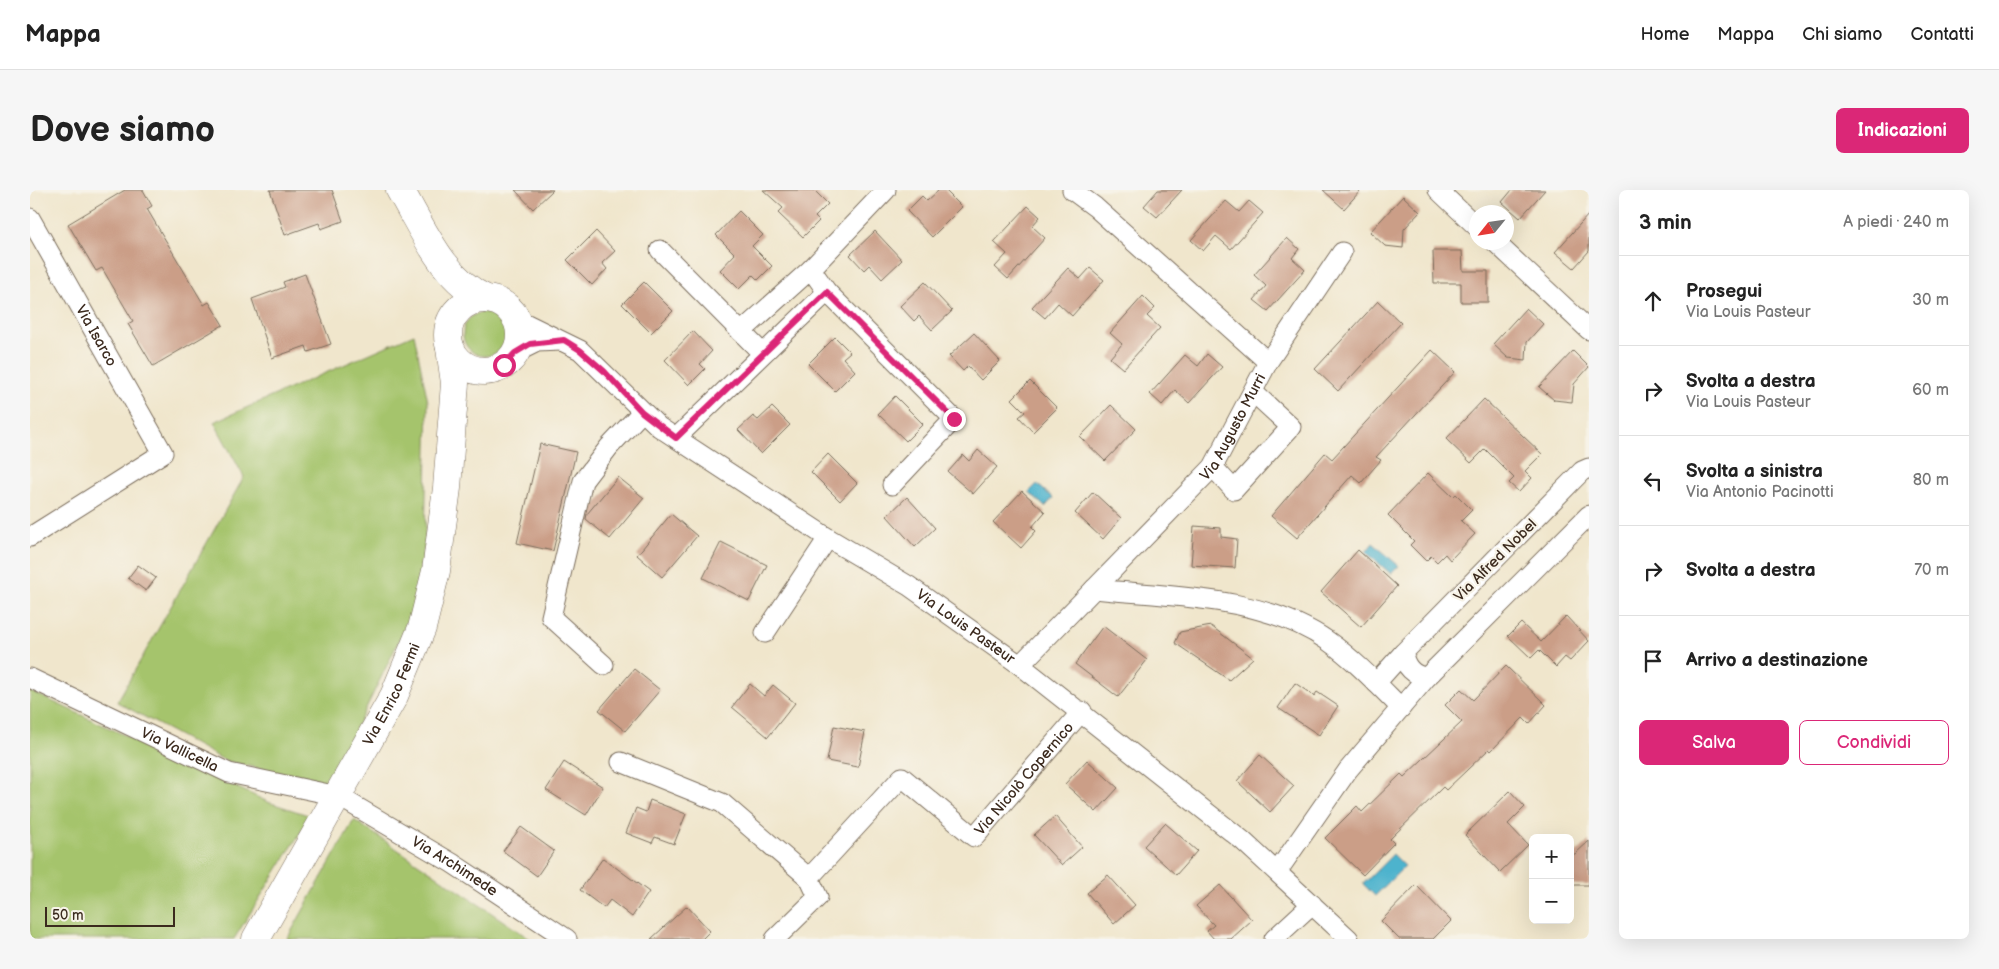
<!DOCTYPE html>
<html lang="it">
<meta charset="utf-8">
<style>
:root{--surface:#fff;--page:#f6f6f6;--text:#222;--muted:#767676;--line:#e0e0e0;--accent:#db2777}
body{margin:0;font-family:"Balsamiq Sans",sans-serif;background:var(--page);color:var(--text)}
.controls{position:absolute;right:15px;bottom:15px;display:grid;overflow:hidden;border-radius:8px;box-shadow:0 5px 20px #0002}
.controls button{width:45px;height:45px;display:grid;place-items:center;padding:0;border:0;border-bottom:1px solid var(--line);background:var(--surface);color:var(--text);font:25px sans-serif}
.compass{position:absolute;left:1439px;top:15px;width:45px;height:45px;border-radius:50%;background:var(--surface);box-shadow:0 5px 20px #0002;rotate:240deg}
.scale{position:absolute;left:15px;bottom:12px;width:130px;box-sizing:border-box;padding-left:5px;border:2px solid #3b2a1e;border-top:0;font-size:14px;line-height:18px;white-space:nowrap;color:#3b2a1e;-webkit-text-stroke:4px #f7f3e8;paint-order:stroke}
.stop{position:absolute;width:15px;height:15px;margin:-11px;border:4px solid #db2777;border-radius:50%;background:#fff}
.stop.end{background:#db2777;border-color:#fff;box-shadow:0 1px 5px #0008}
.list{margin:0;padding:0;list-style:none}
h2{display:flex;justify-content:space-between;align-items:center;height:65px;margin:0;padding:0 20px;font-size:21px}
h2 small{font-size:16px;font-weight:400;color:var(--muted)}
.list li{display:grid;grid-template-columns:32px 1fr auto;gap:15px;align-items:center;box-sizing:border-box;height:90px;padding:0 20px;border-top:1px solid var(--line)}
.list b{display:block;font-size:19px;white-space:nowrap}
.list p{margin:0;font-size:16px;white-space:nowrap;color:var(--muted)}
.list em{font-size:16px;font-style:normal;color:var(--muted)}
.actions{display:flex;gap:10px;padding:15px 20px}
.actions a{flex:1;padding:11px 0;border:1px solid var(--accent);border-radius:8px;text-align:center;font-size:18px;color:var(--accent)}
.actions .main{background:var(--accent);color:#fff}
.icon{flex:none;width:28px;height:28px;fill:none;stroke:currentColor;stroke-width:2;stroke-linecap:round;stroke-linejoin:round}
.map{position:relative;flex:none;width:1559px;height:749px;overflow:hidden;border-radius:8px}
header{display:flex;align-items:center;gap:30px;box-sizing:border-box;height:70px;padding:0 25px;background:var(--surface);border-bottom:1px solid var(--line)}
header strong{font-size:24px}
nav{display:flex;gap:28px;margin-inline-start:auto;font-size:18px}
.intro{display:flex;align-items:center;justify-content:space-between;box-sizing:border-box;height:120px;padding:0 30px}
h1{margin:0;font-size:35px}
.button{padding:12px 22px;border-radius:8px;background:var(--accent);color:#fff;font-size:18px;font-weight:700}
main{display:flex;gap:30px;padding:0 30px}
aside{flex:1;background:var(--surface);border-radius:8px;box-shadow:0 5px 20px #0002}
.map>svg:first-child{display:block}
</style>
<header>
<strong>Mappa</strong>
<nav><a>Home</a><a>Mappa</a><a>Chi siamo</a><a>Contatti</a></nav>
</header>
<div class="intro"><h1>Dove siamo</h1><a class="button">Indicazioni</a></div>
<main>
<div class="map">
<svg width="1559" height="749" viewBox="0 0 1559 749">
<rect width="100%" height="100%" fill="#f7f3e8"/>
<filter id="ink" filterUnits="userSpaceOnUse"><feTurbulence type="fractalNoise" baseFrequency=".02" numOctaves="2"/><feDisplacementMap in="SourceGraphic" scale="10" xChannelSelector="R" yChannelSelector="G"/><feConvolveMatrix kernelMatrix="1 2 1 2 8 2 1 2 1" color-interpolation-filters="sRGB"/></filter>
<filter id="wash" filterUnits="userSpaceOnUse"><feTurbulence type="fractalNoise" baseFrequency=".0096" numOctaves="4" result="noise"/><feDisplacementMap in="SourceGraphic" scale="20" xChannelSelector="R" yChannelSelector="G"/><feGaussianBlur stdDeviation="1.12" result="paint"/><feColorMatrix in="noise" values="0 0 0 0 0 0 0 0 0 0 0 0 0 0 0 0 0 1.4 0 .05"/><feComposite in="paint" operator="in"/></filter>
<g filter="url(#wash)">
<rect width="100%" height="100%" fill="#f0e6cc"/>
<!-- green -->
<g fill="#a5c46c" stroke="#707745">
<circle cx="455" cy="144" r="22"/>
<polygon points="384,144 398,212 395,352 382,424 299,594 196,571 87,512 214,287 184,232"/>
<polygon points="0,501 238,612 281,626 204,749 0,749"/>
<polygon points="324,630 500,749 257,749"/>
</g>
<!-- water -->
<g fill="#4eb3cd" stroke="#446e76">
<polygon points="1007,294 1023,308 1015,317 999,302"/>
<polygon points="1343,353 1369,376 1361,384 1336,362"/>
<polygon points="1363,664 1375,676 1345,706 1333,694"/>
</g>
<g id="blocks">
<!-- building -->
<g fill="#cb9e87">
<polygon points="95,0 113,0 122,16 117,19 174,115 179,112 193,135 123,176 98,134 103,131 72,78 66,81 38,34"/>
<polygon points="240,0 302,0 313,31 291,39 289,33 255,45"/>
<polygon points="485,0 523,0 503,19"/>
<polygon points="733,0 784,0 798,14 785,27 789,31 773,47 748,23 753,18"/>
<polygon points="909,0 915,0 932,17 902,47 877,21 892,6 897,11"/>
<polygon points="1128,0 1152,0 1127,27 1114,16"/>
<polygon points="1293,0 1331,0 1314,19"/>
<polygon points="1482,0 1515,0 1490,28 1472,12"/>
<polygon points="1373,6 1390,22 1374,39 1373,58 1355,56 1340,42"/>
<polygon points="1196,11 1209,22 1219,11 1233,23 1201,59 1186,46 1173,61 1161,50"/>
<polygon points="998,16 1010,27 1002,36 1015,48 978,89 965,77 977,64 964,52"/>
<polygon points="709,21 733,45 722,56 742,76 728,90 723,85 709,99 690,80 705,64 686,45"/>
<polygon points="1559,24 1559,61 1544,78 1525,62"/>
<polygon points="566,41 585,61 572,73 577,79 562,95 537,70"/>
<polygon points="845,41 872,70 852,89 839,75 834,80 820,65"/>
<polygon points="1257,48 1269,59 1262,68 1275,80 1238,121 1224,110 1236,96 1224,85"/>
<polygon points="1403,61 1432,61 1433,81 1458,81 1458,112 1431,112 1431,93 1404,93"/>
<polygon points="1038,78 1050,89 1060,78 1074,90 1042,126 1028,113 1015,128 1002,117"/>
<polygon points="275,84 301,154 278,162 276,156 242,168 222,109 255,97 253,92"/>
<polygon points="614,92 643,121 621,143 592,114"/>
<polygon points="895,92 922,121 902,140 889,126 884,131 870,116"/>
<polygon points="1113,106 1125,118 1117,126 1130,138 1093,179 1080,168 1092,154 1080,143"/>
<polygon points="1348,111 1371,133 1308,201 1285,179"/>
<polygon points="1496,118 1513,134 1497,152 1496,170 1478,168 1463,154"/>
<polygon points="663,141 682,161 670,174 675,179 659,195 635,170"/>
<polygon points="944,143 970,171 951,190 938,176 933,181 919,166"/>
<polygon points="805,147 820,162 813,168 825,181 805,201 778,174"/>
<polygon points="1402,160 1425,182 1346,267 1351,270 1331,293 1322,285 1267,348 1241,326 1295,263 1302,269"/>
<polygon points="1543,161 1559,177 1544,194 1542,212 1524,210 1509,197"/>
<polygon points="1177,164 1192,177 1159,213 1145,200 1132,215 1120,204 1155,165 1168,176"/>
<polygon points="1000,191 1027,218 1003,242 989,227 995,222 982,209"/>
<polygon points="865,206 893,234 876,251 848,224"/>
<polygon points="1454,209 1512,264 1495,281 1502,288 1489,302 1479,293 1484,288 1455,259 1441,273 1416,249"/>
<polygon points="1081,215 1106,239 1075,271 1050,247"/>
<polygon points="742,217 760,235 731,264 708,240 723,226 728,230"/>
<polygon points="510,254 546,262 523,361 487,353"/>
<polygon points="948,260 967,277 943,304 918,282 933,265 939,271"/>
<polygon points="798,264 827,293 810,311 781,282"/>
<polygon points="1398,283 1423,307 1426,304 1442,320 1431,331 1445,344 1420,370 1415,364 1407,372 1401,366 1396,371 1380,355 1384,351 1358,325"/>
<polygon points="588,287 614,308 580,349 556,329 557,324"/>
<polygon points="992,301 1015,322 1002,337 1006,341 991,358 963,332"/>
<polygon points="1063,302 1091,328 1073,349 1045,323"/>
<polygon points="877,307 905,338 885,357 857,326"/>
<polygon points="641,324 667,346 632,387 607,365"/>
<polygon points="1164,336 1191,338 1191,347 1207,349 1205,378 1161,375"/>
<polygon points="691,352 737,375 719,411 673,388"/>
<polygon points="1328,360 1367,396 1331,437 1291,402"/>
<polygon points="108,375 126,388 116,401 98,388"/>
<polygon points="1536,426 1559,451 1540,471 1535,467 1526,477 1509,460 1501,468 1478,446 1491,433 1511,452"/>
<polygon points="1073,436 1117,470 1088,507 1045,474"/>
<polygon points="1181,436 1223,468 1199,490 1145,453 1150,442"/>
<polygon points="1476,476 1516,515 1499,534 1493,528 1461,561 1459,559 1416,600 1413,597 1360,649 1364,653 1333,685 1295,648 1327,616 1332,622 1371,584 1374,587 1432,532 1415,515 1431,499 1443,510"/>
<polygon points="604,479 630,500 595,541 569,520"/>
<polygon points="1265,493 1284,506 1287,502 1308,516 1289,545 1248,518"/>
<polygon points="720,494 734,506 743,495 765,513 738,547 702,517"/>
<polygon points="804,536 835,542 828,577 797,571"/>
<polygon points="1230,565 1264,596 1240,622 1207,591"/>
<polygon points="1057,570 1088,598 1066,622 1035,594"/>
<polygon points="534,572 573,597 556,625 516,600"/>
<polygon points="1480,601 1495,617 1478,634 1498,655 1470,682 1435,645"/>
<polygon points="620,610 656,624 644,654 625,647 622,653 596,643 606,618 616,622"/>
<polygon points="1025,626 1052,657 1032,675 1004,645"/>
<polygon points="1135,633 1167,661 1146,685 1114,656"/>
<polygon points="491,637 524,661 507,686 473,661"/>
<polygon points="1559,651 1559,695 1540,695 1540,664 1545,664"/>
<polygon points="573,668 619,702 602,727 580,710 574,718 550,700"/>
<polygon points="1078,685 1105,715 1084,734 1057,703"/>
<polygon points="1190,695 1222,730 1201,749 1184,749 1177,741 1184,735 1166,716"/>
<polygon points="1386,695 1421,731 1403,749 1369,749 1351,731"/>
<polygon points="657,716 680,741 672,749 621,749"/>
</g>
</g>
</g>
<g filter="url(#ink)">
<use href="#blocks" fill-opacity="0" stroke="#7a6c5b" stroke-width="1"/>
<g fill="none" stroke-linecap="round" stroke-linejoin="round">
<!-- street casing -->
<g stroke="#7a6c5b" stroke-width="21">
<g id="street">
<polyline points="1408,0 1446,36"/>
<path id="s1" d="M0 28 133 263 0 347"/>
<polyline points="1465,52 1559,140"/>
<polyline points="630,60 732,163"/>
<polyline points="797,102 924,229 862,295"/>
<path id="s2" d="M481 121 493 132 550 160 629 237 798 348 879 396 990 475 1212 650 1319 749"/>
<polyline points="711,142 781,79"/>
<polyline points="485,163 507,152 530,151"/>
<polyline points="1238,172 1312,62"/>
<polyline points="646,248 797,102 781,79 856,0"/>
<polyline points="1183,277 1204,300 1261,237 1223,202"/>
<path d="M1559 278 1552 281 1373 463C1375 477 1384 486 1397 487L1559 325"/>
<path d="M1064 399C1141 407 1232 405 1298 451 1325 470 1348 495 1371 518"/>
<polyline points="735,443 798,348"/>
<polyline points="574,475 521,427 553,291 579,257 612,222"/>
<path id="s3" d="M990 475 1183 277 1238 172 1065 17 1042 0"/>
<path id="s4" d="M0 488 199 583 308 606 422 673 537 749"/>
<polyline points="1346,493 1373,463"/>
<polyline points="591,572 692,613 779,688"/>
<polyline points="1247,682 1318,580 1397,487"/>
<path id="s5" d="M745 749 788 707 779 688 872 587 944 647 1052 521"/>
<polyline points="1244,749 1282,714"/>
</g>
</g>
<!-- secondary casing -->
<g stroke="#7a6c5b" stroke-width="29">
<g id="secondary">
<path d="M370 0C393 39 413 89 456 109"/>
<circle cx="454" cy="145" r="36"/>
<path id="s6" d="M226 749 364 506 392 438 406 381 417 298 425 193 420 158"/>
</g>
</g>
<!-- street -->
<use href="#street" stroke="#fff" stroke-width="19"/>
<!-- secondary -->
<use href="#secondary" stroke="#fff" stroke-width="28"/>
</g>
</g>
<g fill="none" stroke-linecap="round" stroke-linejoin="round" filter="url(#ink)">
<!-- route -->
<polyline stroke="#db2777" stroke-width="6" points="474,175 485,163 500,154 534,150 550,160 574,181 612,222 646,248 797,102 924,229"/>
</g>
<g text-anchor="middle" stroke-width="4.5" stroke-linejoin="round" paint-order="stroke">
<!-- street labels -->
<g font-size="15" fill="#3b2a1e" stroke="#f7f3e8">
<text dy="5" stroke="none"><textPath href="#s1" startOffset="135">Via Isarco</textPath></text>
<text dy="5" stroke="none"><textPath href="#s3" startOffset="321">Via Augusto Murri</textPath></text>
<text transform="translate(1465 370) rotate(-45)" y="5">Via Alfred Nobel</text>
<text dy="5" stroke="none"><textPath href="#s2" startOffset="556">Via Louis Pasteur</textPath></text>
<text dy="5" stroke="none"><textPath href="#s6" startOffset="280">Via Enrico Fermi</textPath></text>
<text dy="5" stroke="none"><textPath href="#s4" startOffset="166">Via Vallicella</textPath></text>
<text dy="5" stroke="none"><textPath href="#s5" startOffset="389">Via Nicolò Copernico</textPath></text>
<text dy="5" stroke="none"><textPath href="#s4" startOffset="468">Via Archimede</textPath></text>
</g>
</g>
</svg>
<div class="controls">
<button>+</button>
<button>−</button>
</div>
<svg class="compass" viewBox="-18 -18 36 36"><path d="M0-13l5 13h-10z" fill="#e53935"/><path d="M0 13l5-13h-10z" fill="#767676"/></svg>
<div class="scale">50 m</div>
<div class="stop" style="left:474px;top:175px"></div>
<div class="stop end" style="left:924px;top:229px"></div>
</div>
<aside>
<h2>3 min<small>A piedi · 240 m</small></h2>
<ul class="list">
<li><svg class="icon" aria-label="ahead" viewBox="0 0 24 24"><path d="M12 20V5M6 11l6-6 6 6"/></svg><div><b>Prosegui</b><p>Via Louis Pasteur</p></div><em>30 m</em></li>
<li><svg class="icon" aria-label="right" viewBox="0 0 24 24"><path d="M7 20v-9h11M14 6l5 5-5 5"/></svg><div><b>Svolta a destra</b><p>Via Louis Pasteur</p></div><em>60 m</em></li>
<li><svg class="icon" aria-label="left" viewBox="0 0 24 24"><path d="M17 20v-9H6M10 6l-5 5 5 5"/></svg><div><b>Svolta a sinistra</b><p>Via Antonio Pacinotti</p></div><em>80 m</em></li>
<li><svg class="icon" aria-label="right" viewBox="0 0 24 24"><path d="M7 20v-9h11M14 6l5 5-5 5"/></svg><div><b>Svolta a destra</b></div><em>70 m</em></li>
<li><svg class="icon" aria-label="arrive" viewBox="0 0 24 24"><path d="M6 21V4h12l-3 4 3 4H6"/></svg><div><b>Arrivo a destinazione</b></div></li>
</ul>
<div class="actions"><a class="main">Salva</a><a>Condividi</a></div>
</aside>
</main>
